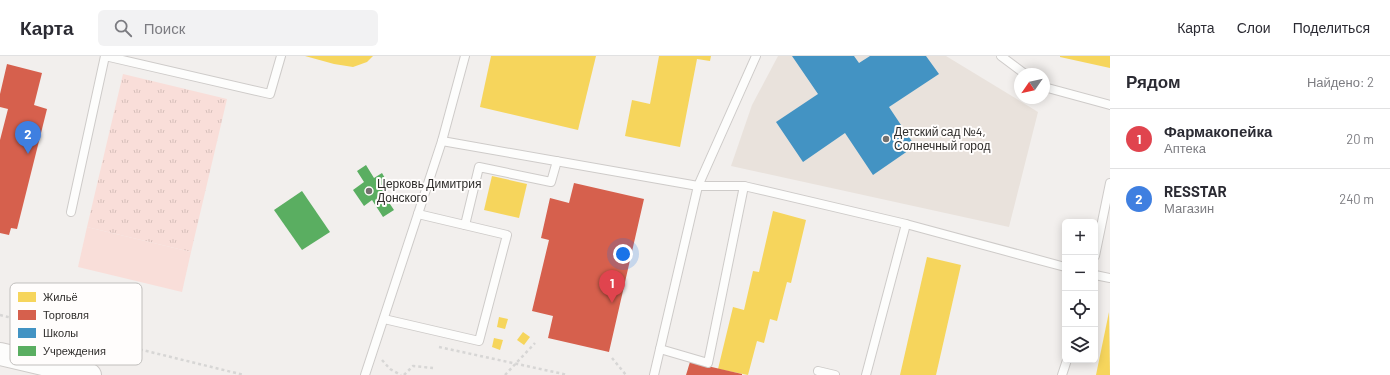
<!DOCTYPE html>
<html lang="ru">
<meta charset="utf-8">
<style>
:root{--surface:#fff;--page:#f2f2f3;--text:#2b2b33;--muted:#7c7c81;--line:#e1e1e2;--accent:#111827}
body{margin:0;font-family:Barlow,sans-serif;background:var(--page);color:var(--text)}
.controls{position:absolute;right:12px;bottom:12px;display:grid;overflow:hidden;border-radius:6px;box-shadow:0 2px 10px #0003}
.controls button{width:36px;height:36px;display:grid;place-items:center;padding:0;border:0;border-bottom:1px solid var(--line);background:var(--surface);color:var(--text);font:20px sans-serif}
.compass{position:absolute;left:1014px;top:12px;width:36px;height:36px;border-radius:50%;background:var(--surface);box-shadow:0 2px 10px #0003;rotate:236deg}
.you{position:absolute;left:623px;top:198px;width:14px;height:14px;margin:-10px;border:3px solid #fff;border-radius:50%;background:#1a73e8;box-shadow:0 0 0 6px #1a73e833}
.badge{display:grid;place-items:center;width:26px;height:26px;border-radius:50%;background:var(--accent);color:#fff;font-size:13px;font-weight:700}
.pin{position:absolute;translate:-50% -33px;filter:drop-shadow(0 1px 2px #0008)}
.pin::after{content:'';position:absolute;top:21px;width:14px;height:12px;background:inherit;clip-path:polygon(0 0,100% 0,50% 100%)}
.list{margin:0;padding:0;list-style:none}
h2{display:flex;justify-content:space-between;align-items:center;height:52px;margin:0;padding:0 16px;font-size:17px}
h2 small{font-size:13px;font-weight:400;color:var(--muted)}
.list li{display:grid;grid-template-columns:26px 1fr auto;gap:12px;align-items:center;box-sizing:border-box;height:60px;padding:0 16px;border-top:1px solid var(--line)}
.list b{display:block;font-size:15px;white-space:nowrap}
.list p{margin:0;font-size:13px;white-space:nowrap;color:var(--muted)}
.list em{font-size:13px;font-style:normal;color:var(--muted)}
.icon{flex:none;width:22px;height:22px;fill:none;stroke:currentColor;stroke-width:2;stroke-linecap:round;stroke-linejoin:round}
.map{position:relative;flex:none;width:1110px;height:319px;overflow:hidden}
header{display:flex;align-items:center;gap:24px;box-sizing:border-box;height:56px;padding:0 20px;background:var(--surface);border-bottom:1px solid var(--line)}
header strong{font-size:19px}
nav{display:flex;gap:22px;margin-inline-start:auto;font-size:14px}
.search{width:280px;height:36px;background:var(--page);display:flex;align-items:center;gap:10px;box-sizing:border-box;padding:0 14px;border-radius:6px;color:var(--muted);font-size:15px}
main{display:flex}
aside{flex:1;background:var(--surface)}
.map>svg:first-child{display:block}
</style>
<header>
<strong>Карта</strong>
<div class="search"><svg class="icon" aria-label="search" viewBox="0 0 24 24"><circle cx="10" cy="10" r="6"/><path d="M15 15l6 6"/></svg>Поиск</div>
<nav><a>Карта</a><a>Слои</a><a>Поделиться</a></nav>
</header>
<main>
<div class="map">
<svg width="1110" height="319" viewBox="0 0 1110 319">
<defs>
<pattern id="grass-tufts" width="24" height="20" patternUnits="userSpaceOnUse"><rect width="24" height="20" fill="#f9ded9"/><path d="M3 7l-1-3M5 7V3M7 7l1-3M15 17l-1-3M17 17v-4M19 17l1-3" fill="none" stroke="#d6bfba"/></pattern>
</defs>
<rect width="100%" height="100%" fill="#f2efed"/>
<!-- built -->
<polygon fill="#e9e2dc" points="778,0 946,0 1038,56 1009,171 731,110 752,49"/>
<!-- grass -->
<polygon fill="url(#grass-tufts)" points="123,18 227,43 191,196 87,171"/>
<!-- garden -->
<polygon fill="#f9ded9" points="87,171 191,196 182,236 78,211"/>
<!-- homes -->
<g fill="#f6d55c">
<polygon points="305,0 373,0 367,6 353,11 334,8"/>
<polygon points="491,0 596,0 578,74 480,51"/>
<polygon points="659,0 711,0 710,5 697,3 680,91 625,80 632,44 650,48"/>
<polygon points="1110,0 1110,12 1060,1 1060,0"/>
<polygon points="492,120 527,128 519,162 484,154"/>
<polygon points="773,155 806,164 791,227 787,226 777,265 770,263 764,287 757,285 748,319 718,313 733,251 744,254 753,215 759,216"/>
<polygon points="927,201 961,209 936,319 900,319"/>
<polygon points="1109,256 1110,319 1096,319"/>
<polygon points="499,261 508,263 505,273 497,271"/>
<polygon points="523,276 530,281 524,289 517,284"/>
<polygon points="494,282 503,284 500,294 492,291"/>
</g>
<!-- shops -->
<g fill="#d6604d">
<polygon points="7,8 42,17 34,49 47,53 17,173 11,172 9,179 0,177 0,84 8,53 0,51 0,38"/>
<polygon points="574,127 644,143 609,296 548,282 553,260 532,255 549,184 541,182 550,142 569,147"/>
<polygon points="690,306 742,318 742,319 686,319"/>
</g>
<!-- schools -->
<polygon fill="#4393c3" points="792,0 854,0 859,7 870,0 926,0 939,18 889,51 915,90 873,119 845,77 803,106 776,66 818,38"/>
<!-- public -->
<g fill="#5aae61">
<polygon points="366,109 374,122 382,117 390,131 382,136 394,154 383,161 372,144 364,150 353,134 364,126 357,115"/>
<polygon points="302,135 330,176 302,194 274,154"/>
</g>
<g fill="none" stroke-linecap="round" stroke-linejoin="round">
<!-- lane casing -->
<g stroke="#cecbc9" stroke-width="10">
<g id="lane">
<polyline points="1001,0 1025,18"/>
<polyline points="1044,31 1110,49"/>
<polyline points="442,85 698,130 744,130 906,168 1065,211"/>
<polyline points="71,156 105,0 270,38 281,0"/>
<polyline points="465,169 479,111 551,126 557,105"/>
<polyline points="1095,200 1110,127"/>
<polyline points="1095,219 1110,222"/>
<polyline points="384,263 479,285 507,179 418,158"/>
<polyline points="660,293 708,307 744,130"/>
<polyline points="818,315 835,319"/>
<polyline points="365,319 442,85 465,0"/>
<polyline points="654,319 698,130 756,0"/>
<polyline points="866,319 906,168"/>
<polyline points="1062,319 1067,304"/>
</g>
</g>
<!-- secondary casing -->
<g stroke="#cecbc9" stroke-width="24">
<polyline id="secondary" points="0,298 90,319"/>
</g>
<!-- path -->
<g stroke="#d7d6d5" stroke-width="2.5" stroke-dasharray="3 3" stroke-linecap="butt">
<polyline points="0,259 244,319"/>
<polyline points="439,291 568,319"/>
<polyline points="612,302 626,319"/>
<polyline points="382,304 390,313 401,319"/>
<polyline points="404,319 413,310 433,312"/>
<polyline points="505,319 535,287"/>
</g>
<!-- lane -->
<use href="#lane" stroke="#fdfdfc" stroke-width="8"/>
<!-- secondary -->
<use href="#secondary" stroke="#fdfdfc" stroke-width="22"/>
</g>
<!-- markers -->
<g fill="#73716f" stroke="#fffdfc" stroke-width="1.5">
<circle cx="886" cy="83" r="4"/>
<circle cx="369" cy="135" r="4"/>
</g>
<g text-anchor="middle" stroke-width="4" stroke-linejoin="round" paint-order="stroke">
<!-- poi labels -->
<g font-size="12" fill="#2f2d2b" stroke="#fffdfc" text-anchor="start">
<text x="894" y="80">Детский сад №4,<tspan x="894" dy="14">Солнечный город</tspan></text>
<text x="377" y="132">Церковь Димитрия<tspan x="377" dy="14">Донского</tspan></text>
</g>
</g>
<!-- legend -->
<rect x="10" y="227" width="132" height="82" rx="6" fill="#fffdfc" stroke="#c1bfbd" stroke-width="1"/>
<rect x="18" y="236" width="18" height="10" fill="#f6d55c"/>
<rect x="18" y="254" width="18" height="10" fill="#d6604d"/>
<rect x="18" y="272" width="18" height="10" fill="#4393c3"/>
<rect x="18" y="290" width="18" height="10" fill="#5aae61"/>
<g font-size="11" fill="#2f2d2b">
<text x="43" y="245">Жильё</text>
<text x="43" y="263">Торговля</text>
<text x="43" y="281">Школы</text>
<text x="43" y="299">Учреждения</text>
</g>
</svg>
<div class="controls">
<button>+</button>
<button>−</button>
<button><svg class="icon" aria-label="locate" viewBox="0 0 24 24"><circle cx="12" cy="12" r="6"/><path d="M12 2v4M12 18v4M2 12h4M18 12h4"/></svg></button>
<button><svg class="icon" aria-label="layers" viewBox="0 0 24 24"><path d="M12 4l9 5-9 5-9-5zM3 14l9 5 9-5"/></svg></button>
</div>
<svg class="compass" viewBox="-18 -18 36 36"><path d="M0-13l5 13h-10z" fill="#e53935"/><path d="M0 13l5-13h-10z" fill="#7c7c81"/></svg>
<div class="you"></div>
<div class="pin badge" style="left:612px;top:247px;background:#e0444e">1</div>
<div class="pin badge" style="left:28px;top:98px;background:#3f7fe0">2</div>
</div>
<aside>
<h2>Рядом<small>Найдено: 2</small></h2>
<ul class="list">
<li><span class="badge" style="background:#e0444e">1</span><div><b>Фармакопейка</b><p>Аптека</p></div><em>20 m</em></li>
<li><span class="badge" style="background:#3f7fe0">2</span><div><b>RESSTAR</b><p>Магазин</p></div><em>240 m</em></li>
</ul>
</aside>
</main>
